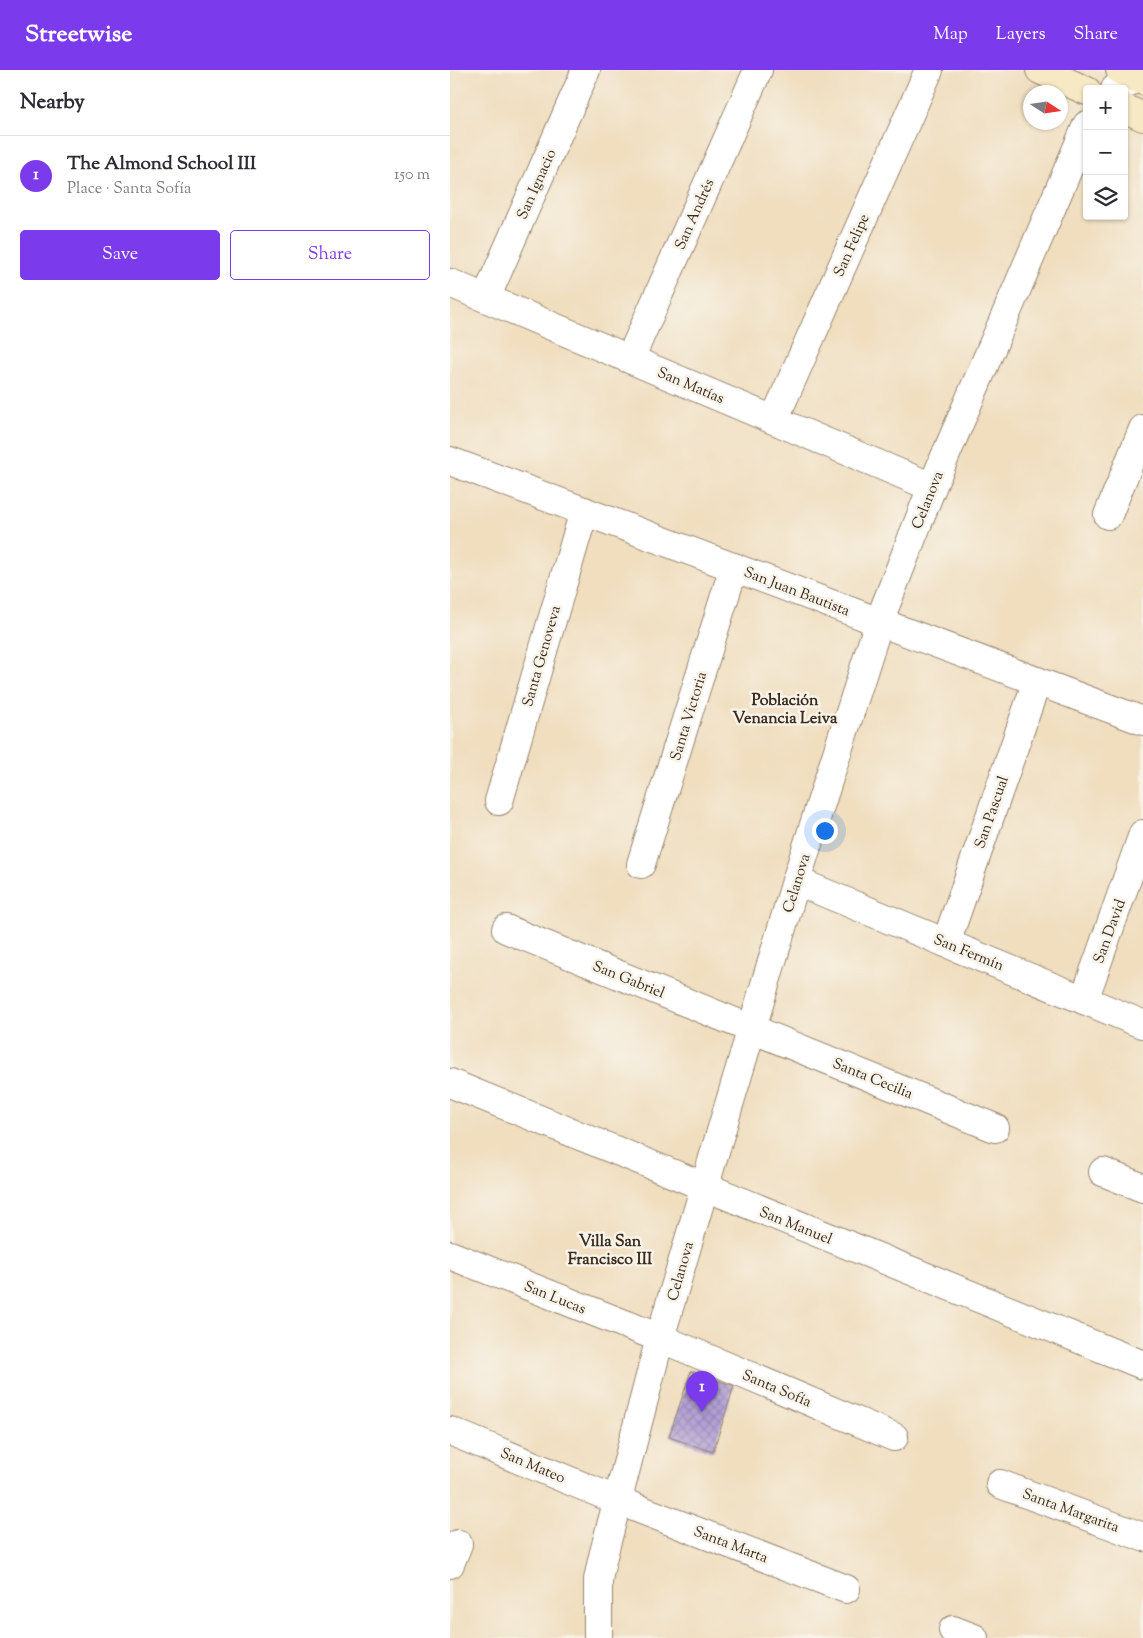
<!DOCTYPE html>
<meta charset="utf-8">
<style>
:root{--surface:#fff;--page:#f7f7f7;--text:#2b2b33;--muted:#7c7c81;--line:#e1e1e2;--accent:#7c3aed}
body{margin:0;font-family:"Sorts Mill Goudy",serif;background:var(--page);color:var(--text)}
.controls{position:absolute;right:15px;top:15px;display:grid;overflow:hidden;border-radius:5px;box-shadow:0 1px 4px #0004}
.controls button{width:45px;height:45px;display:grid;place-items:center;padding:0;border:0;border-bottom:1px solid var(--line);background:var(--surface);color:var(--text);font:25px sans-serif}
.compass{position:absolute;left:573px;top:15px;width:45px;height:45px;border-radius:50%;background:var(--surface);box-shadow:0 1px 4px #0004;rotate:102deg}
.you{position:absolute;left:374px;top:760px;width:18px;height:18px;margin:-12px;border:4px solid #fff;border-radius:50%;background:#1a73e8;box-shadow:0 0 0 8px #1a73e833}
.badge{display:grid;place-items:center;width:32px;height:32px;border-radius:50%;background:var(--accent);color:#fff;font-size:16px;font-weight:700}
.pin{position:absolute;translate:-50% -41px;filter:drop-shadow(0 1px 2px #0008)}
.pin::after{content:'';position:absolute;top:26px;width:18px;height:15px;background:inherit;clip-path:polygon(0 0,100% 0,50% 100%)}
.list{margin:0;padding:0;list-style:none}
h2{display:flex;justify-content:space-between;align-items:center;height:65px;margin:0;padding:0 20px;font-size:21px}
h2 small{font-size:16px;font-weight:400;color:var(--muted)}
.list li{display:grid;grid-template-columns:32px 1fr auto;gap:15px;align-items:center;box-sizing:border-box;height:80px;padding:0 20px;border-top:1px solid var(--line)}
.list b{display:block;font-size:19px;white-space:nowrap}
.list p{margin:0;font-size:16px;white-space:nowrap;color:var(--muted)}
.list em{font-size:16px;font-style:normal;color:var(--muted)}
.actions{display:flex;gap:10px;padding:15px 20px}
.actions a{flex:1;padding:11px 0;border:1px solid var(--accent);border-radius:5px;text-align:center;font-size:18px;color:var(--accent)}
.actions .main{background:var(--accent);color:#fff}
.icon{flex:none;width:28px;height:28px;fill:none;stroke:currentColor;stroke-width:2;stroke-linecap:round;stroke-linejoin:round}
.map{position:relative;flex:none;width:693px;height:1568px;overflow:hidden}
header{display:flex;align-items:center;gap:30px;box-sizing:border-box;height:70px;padding:0 25px;background:var(--accent);color:#fff}
header strong{font-size:24px}
nav{display:flex;gap:28px;margin-inline-start:auto;font-size:18px}
main{display:flex}
aside{flex:1;background:var(--surface)}
.map>svg:first-child{display:block}
</style>
<header>
<strong>Streetwise</strong>
<nav><a>Map</a><a>Layers</a><a>Share</a></nav>
</header>
<main>
<aside>
<h2>Nearby<small></small></h2>
<ul class="list">
<li><span class="badge">1</span><div><b>The Almond School III</b><p>Place · Santa Sofía</p></div><em>150 m</em></li>
</ul>
<div class="actions"><a class="main">Save</a><a>Share</a></div>
</aside>
<div class="map">
<svg width="693" height="1568" viewBox="0 0 693 1568">
<defs>
<pattern id="building-cross-hatch" width="8" height="8" patternUnits="userSpaceOnUse" patternTransform="scale(1.25)"><rect width="8" height="8" fill="#af9bd5"/><path d="M0 0l8 8M0 8l8-8" fill="none" stroke="#907fac"/></pattern>
</defs>
<rect width="100%" height="100%" fill="#f7f3e8"/>
<filter id="ink" filterUnits="userSpaceOnUse"><feTurbulence type="fractalNoise" baseFrequency=".02" numOctaves="2"/><feDisplacementMap in="SourceGraphic" scale="10" xChannelSelector="R" yChannelSelector="G"/><feConvolveMatrix kernelMatrix="1 2 1 2 8 2 1 2 1" color-interpolation-filters="sRGB"/></filter>
<filter id="wash" filterUnits="userSpaceOnUse"><feTurbulence type="fractalNoise" baseFrequency=".0096" numOctaves="4" result="noise"/><feDisplacementMap in="SourceGraphic" scale="20" xChannelSelector="R" yChannelSelector="G"/><feGaussianBlur stdDeviation="1.12" result="paint"/><feColorMatrix in="noise" values="0 0 0 0 0 0 0 0 0 0 0 0 0 0 0 0 0 1.4 0 .05"/><feComposite in="paint" operator="in"/></filter>
<g filter="url(#wash)">
<rect width="100%" height="100%" fill="#f0debf"/>
<g id="blocks">
<!-- building -->
<polygon fill="url(#building-cross-hatch)" points="241,1301 284,1316 263,1382 219,1367"/>
</g>
</g>
<g filter="url(#ink)">
<use href="#blocks" fill-opacity="0" stroke="#96846e" stroke-width="1"/>
<g fill="none" stroke-linecap="round" stroke-linejoin="round">
<!-- minor casing -->
<g stroke="#96846e" stroke-width="30">
<g id="minor">
<polyline points="0,213 482,417"/>
<polyline points="36,228 136,0"/>
<polyline points="180,289 308,0"/>
<polyline points="324,350 479,0"/>
<polyline points="0,391 693,651"/>
<polyline points="658,445 693,359"/>
<polyline points="49,731 134,441"/>
<polyline points="191,794 284,497"/>
<polyline points="346,811 692,954"/>
<polyline points="56,859 545,1058"/>
<polyline points="496,873 587,611"/>
<polyline points="634,930 693,764"/>
<polyline points="0,1013 693,1295"/>
<polyline points="653,1102 693,1118"/>
<polyline points="0,1185 210,1268 444,1367"/>
<polyline points="0,1361 166,1430 396,1519"/>
<polyline points="550,1414 693,1467"/>
<polyline points="0,1494 8,1474"/>
<polyline points="503,1560 524,1568"/>
<polyline points="148,1568 148,1510 152,1490 210,1268 263,1088 346,811 429,552 482,417 637,55"/>
</g>
</g>
<!-- tertiary casing -->
<g stroke="#96846e" stroke-width="30">
<polyline id="tertiary" points="665,19 687,8 691,0"/>
</g>
<!-- secondary casing -->
<g stroke="#96846e" stroke-width="30">
<g id="secondary">
<polyline points="590,0 637,21"/>
<polyline points="670,0 693,11"/>
<polyline points="674,38 693,47"/>
</g>
</g>
<!-- minor -->
<use href="#minor" stroke="#fff" stroke-width="28"/>
<!-- tertiary -->
<use href="#tertiary" stroke="#fff" stroke-width="28"/>
<!-- secondary -->
<use href="#secondary" stroke="#f7e9c3" stroke-width="28"/>
</g>
</g>
<g text-anchor="middle" stroke-width="5" stroke-linejoin="round" paint-order="stroke">
<!-- street labels -->
<g font-size="15" fill="#3b2a1e" stroke="#f7f3e8">
<text transform="translate(86 114) rotate(-66)" y="5">San Ignacio</text>
<text transform="translate(244 144) rotate(-66)" y="5">San Andrés</text>
<text transform="translate(401 175) rotate(-66)" y="5">San Felipe</text>
<text transform="translate(241 315) rotate(23)" y="5">San Matías</text>
<text transform="translate(477 430) rotate(-68)" y="5">Celanova</text>
<text transform="translate(347 521) rotate(21)" y="5">San Juan Bautista</text>
<text transform="translate(91 586) rotate(-74)" y="5">Santa Genoveva</text>
<text transform="translate(238 646) rotate(-73)" y="5">Santa Victoria</text>
<text transform="translate(541 742) rotate(-71)" y="5">San Pascual</text>
<text transform="translate(346 813) rotate(-73)" y="5">Celanova</text>
<text transform="translate(659 861) rotate(-70)" y="5">San David</text>
<text transform="translate(519 882) rotate(22)" y="5">San Fermín</text>
<text transform="translate(179 909) rotate(22)" y="5">San Gabriel</text>
<text transform="translate(423 1008) rotate(22)" y="5">Santa Cecilia</text>
<text transform="translate(346 1155) rotate(22)" y="5">San Manuel</text>
<text transform="translate(230 1201) rotate(-74)" y="5">Celanova</text>
<text transform="translate(105 1227) rotate(22)" y="5">San Lucas</text>
<text transform="translate(327 1318) rotate(23)" y="5">Santa Sofía</text>
<text transform="translate(83 1395) rotate(23)" y="5">San Mateo</text>
<text transform="translate(621 1440) rotate(20)" y="5">Santa Margarita</text>
<text transform="translate(281 1474) rotate(21)" y="5">Santa Marta</text>
</g>
<!-- neighbourhood labels -->
<g font-size="16" font-weight="bold" fill="#3b2a1e" stroke="#f7f3e8">
<text x="335" y="635">Población<tspan x="335" dy="18">Venancia Leiva</tspan></text>
<text x="160" y="1176">Villa San<tspan x="160" dy="18">Francisco III</tspan></text>
</g>
</g>
</svg>
<div class="controls">
<button>+</button>
<button>−</button>
<button><svg class="icon" aria-label="layers" viewBox="0 0 24 24"><path d="M12 4l9 5-9 5-9-5zM3 14l9 5 9-5"/></svg></button>
</div>
<svg class="compass" viewBox="-18 -18 36 36"><path d="M0-13l5 13h-10z" fill="#e53935"/><path d="M0 13l5-13h-10z" fill="#7c7c81"/></svg>
<div class="you"></div>
<div class="pin badge" style="left:252px;top:1342px">1</div>
</div>
</main>
